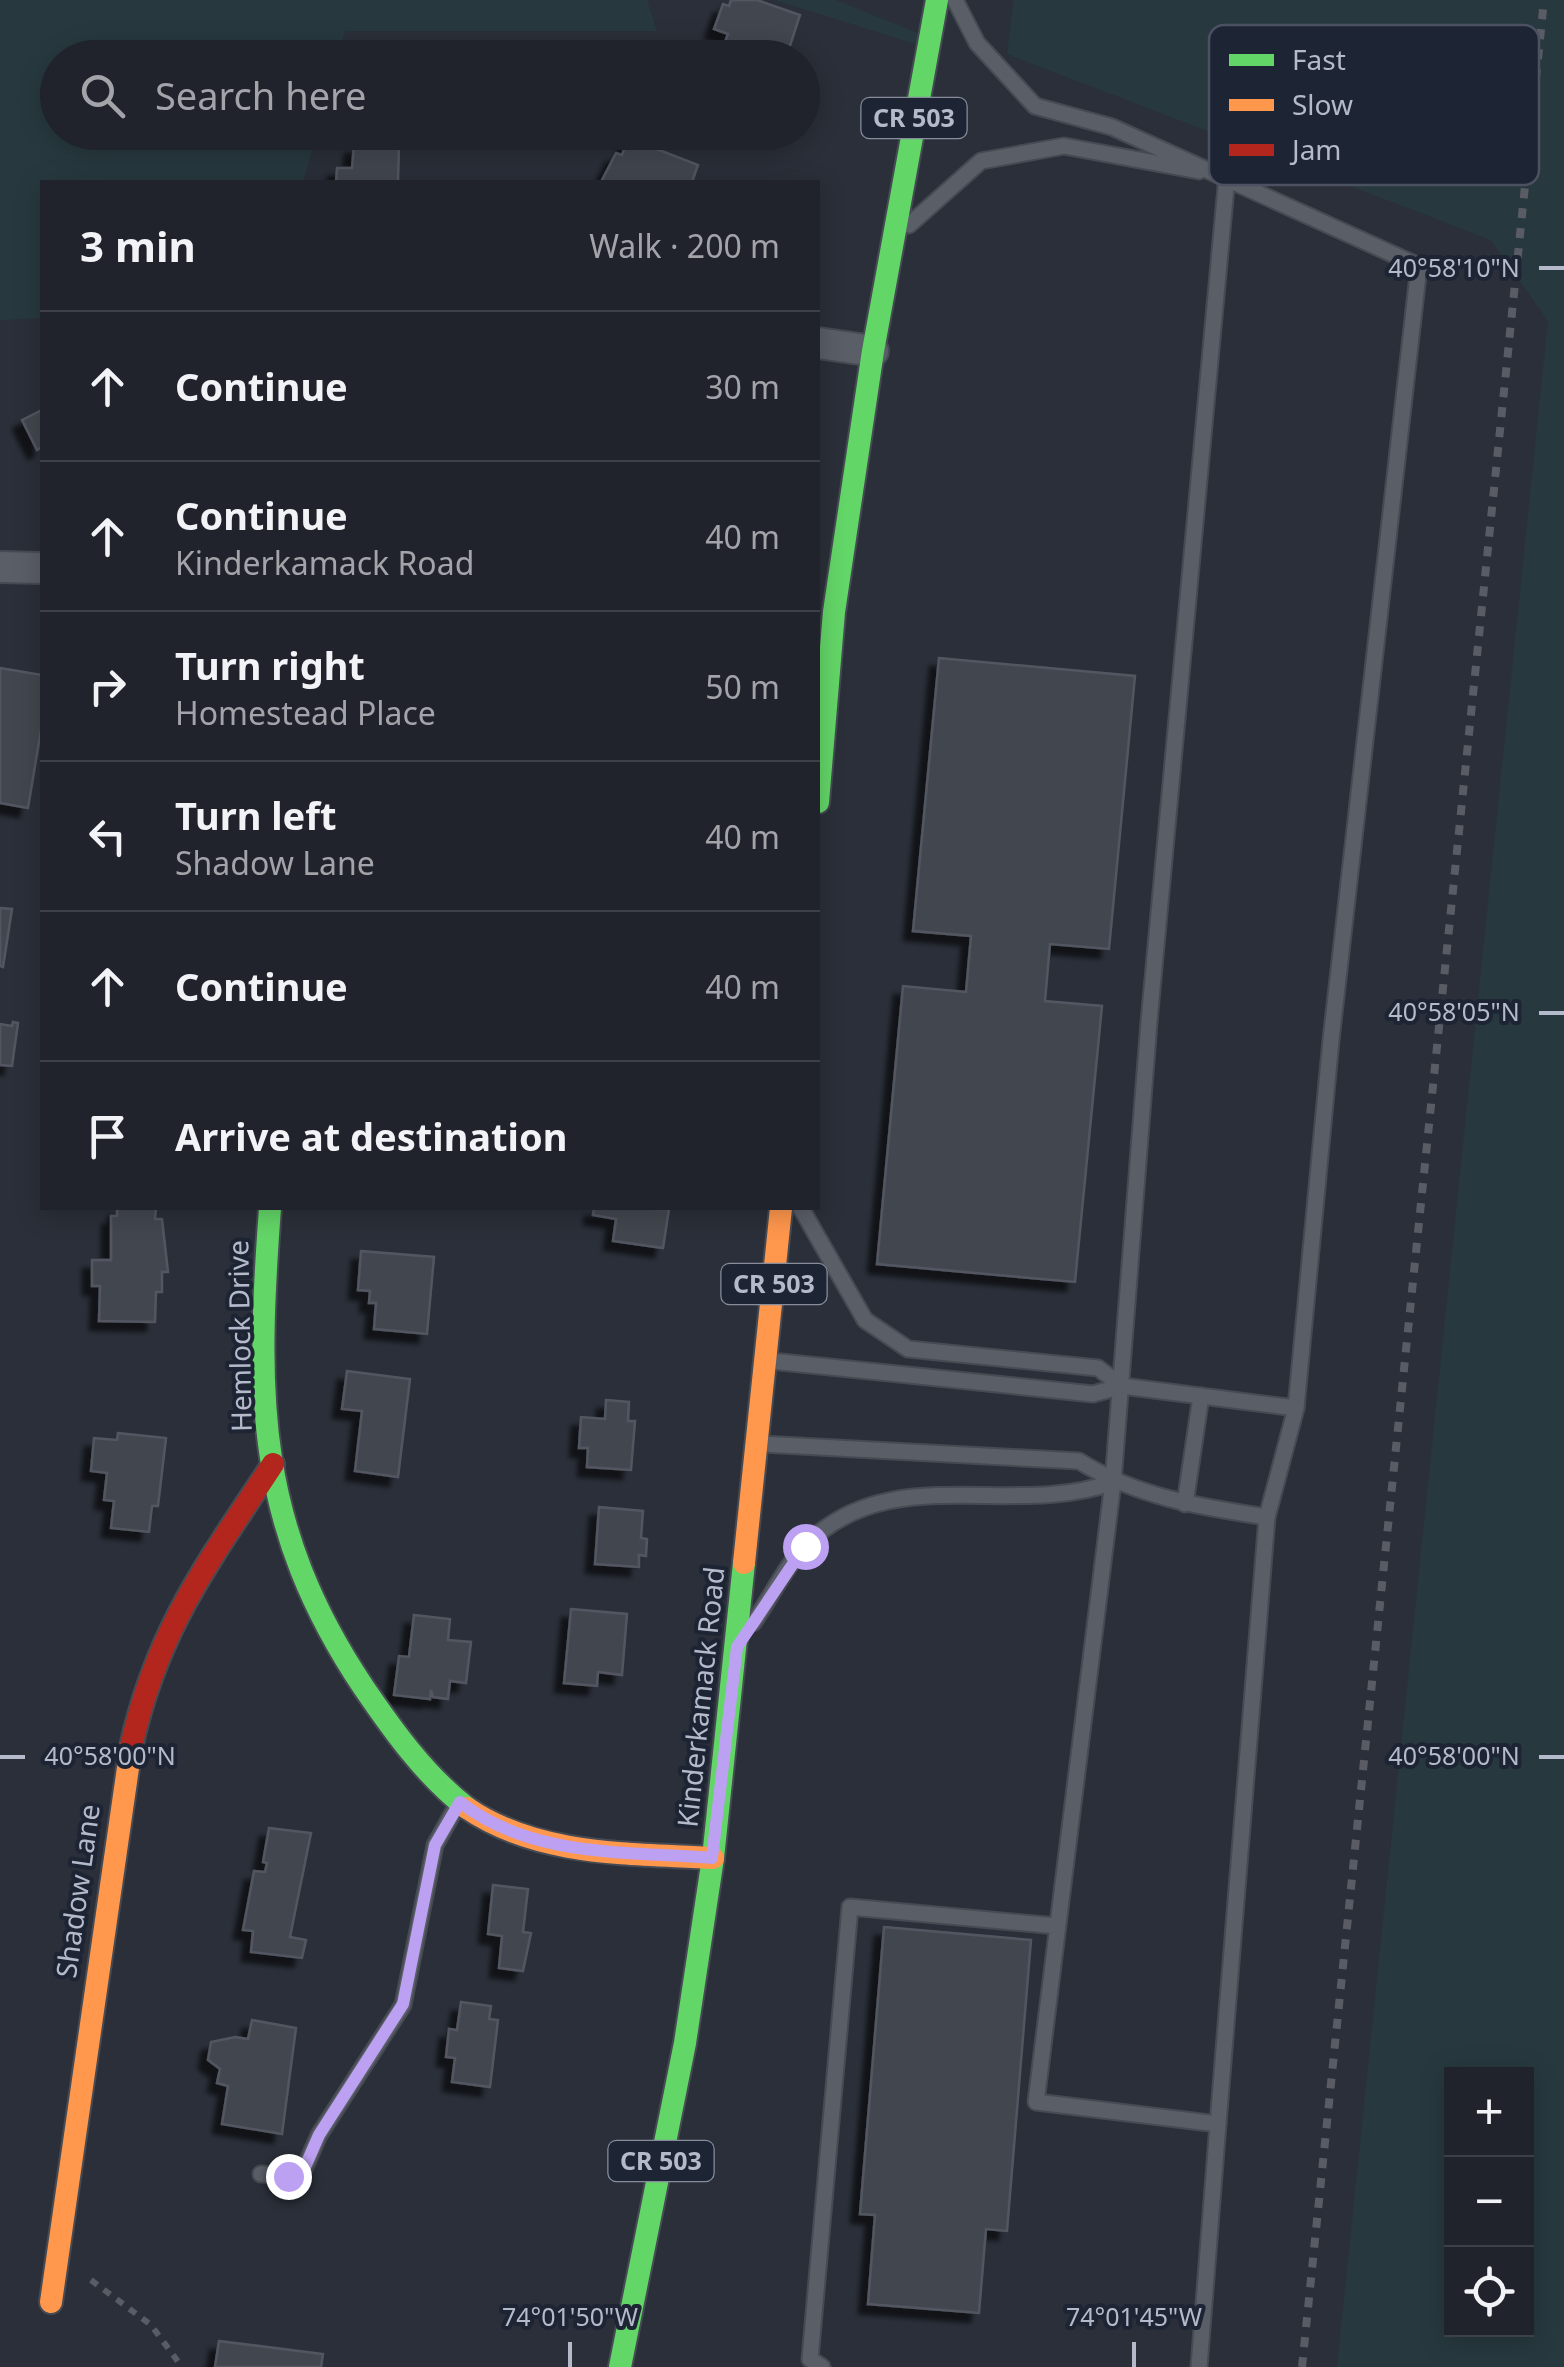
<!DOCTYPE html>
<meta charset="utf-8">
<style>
:root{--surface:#20232b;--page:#2d2f37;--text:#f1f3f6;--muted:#a2a4a9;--line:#3d4047}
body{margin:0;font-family:"Noto Sans",sans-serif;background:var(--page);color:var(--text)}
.controls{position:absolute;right:30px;bottom:30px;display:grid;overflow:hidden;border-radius:0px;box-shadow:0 5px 25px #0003}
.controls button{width:90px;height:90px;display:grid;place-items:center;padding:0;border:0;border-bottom:2px solid var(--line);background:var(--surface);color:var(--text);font:50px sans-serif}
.stop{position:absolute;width:30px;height:30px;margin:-22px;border:8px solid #bca0f2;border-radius:50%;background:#fff}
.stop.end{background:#bca0f2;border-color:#fff;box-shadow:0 2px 10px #0008}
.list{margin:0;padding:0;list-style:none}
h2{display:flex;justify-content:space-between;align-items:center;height:130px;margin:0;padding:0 40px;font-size:42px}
h2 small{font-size:32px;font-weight:400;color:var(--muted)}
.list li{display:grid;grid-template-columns:65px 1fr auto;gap:30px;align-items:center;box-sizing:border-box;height:150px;padding:0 40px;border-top:2px solid var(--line)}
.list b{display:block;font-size:38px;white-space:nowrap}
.list p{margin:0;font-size:32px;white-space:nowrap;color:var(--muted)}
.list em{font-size:32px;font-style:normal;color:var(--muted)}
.icon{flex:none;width:55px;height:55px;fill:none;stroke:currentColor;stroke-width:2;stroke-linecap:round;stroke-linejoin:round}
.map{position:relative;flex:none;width:1564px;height:2367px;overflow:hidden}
.search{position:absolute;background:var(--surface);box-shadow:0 5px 25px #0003;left:40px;top:40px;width:780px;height:110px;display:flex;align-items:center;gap:25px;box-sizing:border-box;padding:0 35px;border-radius:55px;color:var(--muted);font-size:38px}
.panel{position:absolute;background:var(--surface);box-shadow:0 5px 25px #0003;left:40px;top:180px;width:780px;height:1030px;border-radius:0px}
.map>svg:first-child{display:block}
</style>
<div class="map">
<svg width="1564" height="2367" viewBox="0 0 1564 2367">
<defs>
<filter id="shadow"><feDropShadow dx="-9" dy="9" stdDeviation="2.5" flood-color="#0009"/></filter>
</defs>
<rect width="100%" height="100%" fill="#2a2f39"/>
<!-- green -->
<g fill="#27393f" fill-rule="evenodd">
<polygon points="0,0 647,0 657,31 345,31 337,57 58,58 58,132 317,133 303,182 42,182 42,318 0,320"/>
<polygon points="775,0 836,0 930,38 928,48"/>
<path d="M1014 0H1564V2367H1337L1548 321 1491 240 1007 54ZM1452 2074H1526V2330H1452Z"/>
</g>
<!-- building -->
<g fill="#434750" stroke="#525761" stroke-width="2.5" filter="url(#shadow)">
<polygon points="731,0 757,0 800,15 789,49 772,43 767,58 719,58 728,34 714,29 723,4 729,6"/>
<polygon points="628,138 698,165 692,182 601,182 616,153 622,155"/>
<polygon points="354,145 399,147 398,181 404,182 336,182 337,168 352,168"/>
<polygon points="42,410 42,447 37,450 22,420"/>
<polygon points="939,658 1135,676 1109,949 1050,944 1045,1001 1102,1006 1075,1282 877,1264 903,986 966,992 971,936 913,931"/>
<polygon points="0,668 42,675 42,724 28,808 0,803"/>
<polygon points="0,908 12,909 3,967 0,966"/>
<polygon points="13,1022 18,1023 12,1066 0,1065 0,1024 12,1026"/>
<polygon points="117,1208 156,1208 155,1219 162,1219 168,1272 162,1272 162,1292 156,1292 155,1322 99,1321 100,1286 92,1286 92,1260 111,1260 111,1216 117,1216"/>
<polygon points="594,1208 669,1209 663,1248 613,1241 616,1219 593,1215"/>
<polygon points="361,1251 434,1257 427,1334 374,1329 376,1303 369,1303 370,1291 358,1290"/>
<polygon points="347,1371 410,1379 398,1477 355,1471 362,1411 342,1409"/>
<polygon points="606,1400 629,1402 628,1421 635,1421 631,1470 587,1467 588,1448 579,1448 581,1417 605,1419"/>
<polygon points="118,1433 166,1438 158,1506 152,1506 149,1532 111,1528 114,1501 104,1500 107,1473 91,1471 94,1438 117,1440"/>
<polygon points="599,1507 643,1511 641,1538 647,1539 646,1556 639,1555 639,1567 595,1564"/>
<polygon points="571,1609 627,1614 622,1675 598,1672 597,1686 564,1683"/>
<polygon points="414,1615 450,1619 448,1640 471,1642 466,1683 450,1681 448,1699 433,1697 431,1690 430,1699 394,1695 399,1656 409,1657"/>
<polygon points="269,1828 311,1833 290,1937 306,1940 302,1958 251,1952 253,1931 243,1930 254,1871 265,1872 267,1863 263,1862"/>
<polygon points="493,1885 528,1889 523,1932 531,1933 523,1971 499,1968 502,1936 488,1934"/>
<polygon points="884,1927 1031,1940 1007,2231 986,2229 979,2313 868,2304 875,2215 860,2214"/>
<polygon points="461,2002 491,2006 489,2019 498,2020 490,2087 452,2082 455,2058 446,2057 449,2029 457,2030"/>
<polygon points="252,2020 296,2028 282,2134 222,2124 228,2086 217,2083 220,2069 208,2060 211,2042 235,2037 248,2039"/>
<polygon points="219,2341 323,2354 321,2367 215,2367"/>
</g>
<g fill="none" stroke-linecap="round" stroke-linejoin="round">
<!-- lane casing -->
<g stroke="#464a52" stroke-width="19">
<g id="lane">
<polyline points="909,225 981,161 1064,146 1199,171"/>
<polyline points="801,1208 865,1320 908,1349 1098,1368 1122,1386"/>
<polyline points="771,1361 1093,1394 1122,1386 1296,1408 1331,1040 1419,266 1112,127 1035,106 977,43 955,0"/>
<path d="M761 1444 1079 1461C1137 1497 1200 1507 1267 1517L1218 2124"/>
<polyline points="1185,1504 1201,1396"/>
<polyline points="1267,1517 1296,1408"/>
<path d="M753 1623C770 1599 785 1567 805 1546 888 1459 1013 1519 1113 1482"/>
<polyline points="261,2174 288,2176 305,2167 319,2135 403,2005 435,1845 458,1804"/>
<polyline points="822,2367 810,2359 850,1907 1057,1926"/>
<polyline points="1199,2367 1218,2124 1036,2102 1113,1482 1149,1022 1227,176"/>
</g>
</g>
<!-- street casing -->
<g stroke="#464a52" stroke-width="34">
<g id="street">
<polyline points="818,343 873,351"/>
<polyline points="0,567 42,568"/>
</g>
</g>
<!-- fast casing -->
<g stroke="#464a52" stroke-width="26">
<g id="fast">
<polyline points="818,802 834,612 873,351 937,0"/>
<path d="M270 1208C256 1396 255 1525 364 1688 394 1732 425 1775 467 1808"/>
<polyline points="620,2367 685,2043 713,1858 744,1563"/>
</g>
</g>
<!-- slow casing -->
<g stroke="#464a52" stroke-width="26">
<g id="slow">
<polyline points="744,1563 781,1208"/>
<path d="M467 1808C539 1857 630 1853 713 1858"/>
<polyline points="51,2302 131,1747"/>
</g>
</g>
<!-- jam casing -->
<g stroke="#464a52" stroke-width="26">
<path id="jam" d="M131 1747C157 1629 208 1563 273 1464"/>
</g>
<!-- path -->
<polyline stroke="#585c64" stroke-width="6" stroke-dasharray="8 8" stroke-linecap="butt" points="91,2280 151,2325 182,2367"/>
<!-- lane -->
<use href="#lane" stroke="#5a5e67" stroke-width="15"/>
<!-- street -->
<use href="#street" stroke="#5a5e67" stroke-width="30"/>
<!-- fast -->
<use href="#fast" stroke="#63d668" stroke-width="22"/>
<!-- slow -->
<use href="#slow" stroke="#ff974d" stroke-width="22"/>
<!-- jam -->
<use href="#jam" stroke="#b3261e" stroke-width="22"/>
<!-- rail -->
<polyline stroke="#595c64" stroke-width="8" stroke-dasharray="10 10" stroke-linecap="butt" points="1302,2367 1544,0"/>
</g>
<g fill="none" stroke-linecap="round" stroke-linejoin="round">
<!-- route -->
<path stroke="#bca0f2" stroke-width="12" d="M288 2176 305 2167 319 2135 403 2004 435 1845 460 1802C531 1858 627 1851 712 1858L737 1647 805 1546"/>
</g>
<!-- ticks -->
<path fill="none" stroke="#b5baca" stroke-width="4" d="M1539 268H1564M1539 1013H1564M0 1757H25M1539 1757H1564M570 2342V2367M1134 2342V2367"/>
<g text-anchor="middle" stroke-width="8" stroke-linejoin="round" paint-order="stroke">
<!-- shield labels -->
<g fill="#1d2434" stroke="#878d9d" stroke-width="2.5">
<rect x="861.5" y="98" width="105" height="40" rx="8"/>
<rect x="721.5" y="1264" width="105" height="40" rx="8"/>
<rect x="608.5" y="2141" width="105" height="40" rx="8"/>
</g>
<g font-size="25" font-weight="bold" fill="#b5baca">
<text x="914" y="127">CR 503</text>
<text x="774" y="1293">CR 503</text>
<text x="661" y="2170">CR 503</text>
</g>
<!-- street labels -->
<g font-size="28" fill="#b5baca" stroke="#1d2434">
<text transform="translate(240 1336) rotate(-91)" y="10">Hemlock Drive</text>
<text transform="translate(701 1697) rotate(-84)" y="10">Kinderkamack Road</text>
<text transform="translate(78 1891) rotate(-82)" y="10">Shadow Lane</text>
</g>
</g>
<!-- legend -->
<rect x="1209" y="25" width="330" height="160" rx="15" fill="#1d2434" stroke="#4b5161" stroke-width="2.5"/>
<rect x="1229" y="54" width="45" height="12" fill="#63d668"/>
<rect x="1229" y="99" width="45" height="12" fill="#ff974d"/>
<rect x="1229" y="144" width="45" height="12" fill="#b3261e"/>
<g font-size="28" fill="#b5baca">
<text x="1292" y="70">Fast</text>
<text x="1292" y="115">Slow</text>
<text x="1292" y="160">Jam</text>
</g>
<g font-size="25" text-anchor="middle" fill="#b5baca" stroke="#1d2434" stroke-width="8" stroke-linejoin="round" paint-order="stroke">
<text x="1454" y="277">40°58'10"N</text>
<text x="1454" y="1021">40°58'05"N</text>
<text x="110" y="1765">40°58'00"N</text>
<text x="1454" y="1765">40°58'00"N</text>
<text x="570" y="2326">74°01'50"W</text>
<text x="1134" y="2326">74°01'45"W</text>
</g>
</svg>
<div class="controls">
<button>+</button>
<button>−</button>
<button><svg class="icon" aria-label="locate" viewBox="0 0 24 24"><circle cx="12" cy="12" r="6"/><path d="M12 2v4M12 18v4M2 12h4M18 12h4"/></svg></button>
</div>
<div class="stop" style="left:805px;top:1546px"></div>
<div class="stop end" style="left:288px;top:2176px"></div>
<div class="search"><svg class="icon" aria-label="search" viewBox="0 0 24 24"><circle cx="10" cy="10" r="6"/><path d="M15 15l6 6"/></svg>Search here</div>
<section class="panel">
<h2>3 min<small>Walk · 200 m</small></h2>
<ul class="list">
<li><svg class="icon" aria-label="ahead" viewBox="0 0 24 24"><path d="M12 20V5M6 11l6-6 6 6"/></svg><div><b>Continue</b></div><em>30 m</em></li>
<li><svg class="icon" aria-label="ahead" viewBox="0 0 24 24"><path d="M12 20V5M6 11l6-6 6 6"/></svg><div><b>Continue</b><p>Kinderkamack Road</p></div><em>40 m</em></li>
<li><svg class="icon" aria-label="right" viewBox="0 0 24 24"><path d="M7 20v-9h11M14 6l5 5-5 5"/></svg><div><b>Turn right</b><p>Homestead Place</p></div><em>50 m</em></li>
<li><svg class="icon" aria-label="left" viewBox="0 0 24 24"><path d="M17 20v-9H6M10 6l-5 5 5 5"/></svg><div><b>Turn left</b><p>Shadow Lane</p></div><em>40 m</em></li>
<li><svg class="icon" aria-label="ahead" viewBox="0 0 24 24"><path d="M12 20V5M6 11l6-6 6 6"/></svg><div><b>Continue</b></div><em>40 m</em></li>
<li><svg class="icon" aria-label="arrive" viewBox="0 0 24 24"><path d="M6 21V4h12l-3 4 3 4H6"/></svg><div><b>Arrive at destination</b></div></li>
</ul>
</section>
</div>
